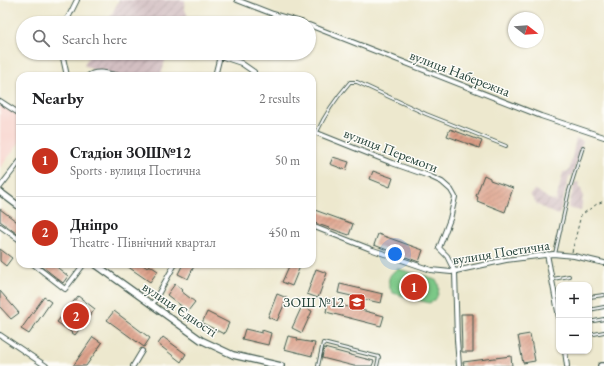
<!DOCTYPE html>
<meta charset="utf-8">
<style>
:root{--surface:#fff;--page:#f6f6f6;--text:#202124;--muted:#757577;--line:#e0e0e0;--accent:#c8321e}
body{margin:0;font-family:"EB Garamond",serif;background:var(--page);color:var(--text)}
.controls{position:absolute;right:12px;bottom:12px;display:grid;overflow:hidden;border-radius:8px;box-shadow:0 1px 3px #0004}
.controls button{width:36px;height:36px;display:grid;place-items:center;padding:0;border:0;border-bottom:1px solid var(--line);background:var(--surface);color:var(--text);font:20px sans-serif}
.compass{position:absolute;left:508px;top:12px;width:36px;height:36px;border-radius:50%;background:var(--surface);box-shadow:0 1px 3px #0004;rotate:107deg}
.you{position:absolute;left:395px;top:254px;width:14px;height:14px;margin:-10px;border:3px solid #fff;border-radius:50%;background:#1a73e8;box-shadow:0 0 0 6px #1a73e833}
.badge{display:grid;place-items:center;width:26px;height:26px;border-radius:50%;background:var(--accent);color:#fff;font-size:13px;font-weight:700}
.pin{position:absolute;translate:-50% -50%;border:2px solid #fff;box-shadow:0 1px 4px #0006}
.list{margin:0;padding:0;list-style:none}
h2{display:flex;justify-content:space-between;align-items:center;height:52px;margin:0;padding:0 16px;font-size:17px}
h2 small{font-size:13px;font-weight:400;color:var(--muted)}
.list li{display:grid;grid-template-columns:26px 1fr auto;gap:12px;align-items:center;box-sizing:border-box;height:72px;padding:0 16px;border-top:1px solid var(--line)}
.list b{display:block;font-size:15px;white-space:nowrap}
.list p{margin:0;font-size:13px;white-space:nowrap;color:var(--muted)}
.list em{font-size:13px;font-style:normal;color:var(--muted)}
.icon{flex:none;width:22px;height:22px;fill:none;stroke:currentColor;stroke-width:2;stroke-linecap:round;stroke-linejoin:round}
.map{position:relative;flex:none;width:604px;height:366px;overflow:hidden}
.search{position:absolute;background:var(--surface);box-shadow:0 1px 3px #0004;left:16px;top:16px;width:300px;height:44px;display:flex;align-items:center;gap:10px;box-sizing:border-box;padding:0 14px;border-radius:22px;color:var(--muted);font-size:15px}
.panel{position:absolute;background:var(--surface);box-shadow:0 1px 3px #0004;left:16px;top:72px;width:300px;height:196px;border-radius:12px}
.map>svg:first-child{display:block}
</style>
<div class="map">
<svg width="604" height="366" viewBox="0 0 604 366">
<defs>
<pattern id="industrial-furrows" width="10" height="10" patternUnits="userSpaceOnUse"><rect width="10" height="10" fill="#d2bec1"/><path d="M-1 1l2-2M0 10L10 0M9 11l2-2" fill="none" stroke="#aa9c9e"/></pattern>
<pattern id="building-hatch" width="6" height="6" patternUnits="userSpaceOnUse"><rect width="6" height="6" fill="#dc9e86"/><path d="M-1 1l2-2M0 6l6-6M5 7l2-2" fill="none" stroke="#b2826e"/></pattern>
</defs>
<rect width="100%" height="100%" fill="#fdfcf7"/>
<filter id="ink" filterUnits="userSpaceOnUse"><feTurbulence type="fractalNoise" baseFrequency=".025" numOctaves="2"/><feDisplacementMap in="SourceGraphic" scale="8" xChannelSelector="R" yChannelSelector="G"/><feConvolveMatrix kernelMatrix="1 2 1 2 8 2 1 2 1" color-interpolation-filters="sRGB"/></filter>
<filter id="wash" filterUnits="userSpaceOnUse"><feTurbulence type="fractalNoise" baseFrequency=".012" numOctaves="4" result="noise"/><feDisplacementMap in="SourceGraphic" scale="16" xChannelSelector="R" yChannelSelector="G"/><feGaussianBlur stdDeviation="0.9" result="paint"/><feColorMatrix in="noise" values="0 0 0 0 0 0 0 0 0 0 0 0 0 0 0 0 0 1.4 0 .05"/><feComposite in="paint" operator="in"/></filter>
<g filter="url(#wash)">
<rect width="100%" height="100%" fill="#ede8ce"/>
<!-- built -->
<polygon fill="#f7d0c9" points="0,102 14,111 20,117 20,142 0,168"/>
<!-- industrial -->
<g fill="url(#industrial-furrows)">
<polygon points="119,0 185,0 184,7 188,17 184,23 107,23"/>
<polygon points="91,53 167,53 161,76 104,76 84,65"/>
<polygon points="576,139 583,141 573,176 569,177 559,215 549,211 538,205 530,195 535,189 549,199 556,201 563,172 569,171"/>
<polygon points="575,182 580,183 579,188 581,189 583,195 581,211 568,208"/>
</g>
<!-- grass -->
<path fill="#7bc887" stroke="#4d825e" d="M398 269 426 276 437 281C440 287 439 294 435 300L429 303 393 293C386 284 387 274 398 269Z"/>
<g id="blocks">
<!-- building -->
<g fill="url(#building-hatch)">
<polygon points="450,129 482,141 479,148 447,136"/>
<polygon points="333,157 349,162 346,170 330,164"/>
<polygon points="373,171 393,178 390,187 370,179"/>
<polygon points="484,175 490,178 490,180 513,188 505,212 477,201 478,197 476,196"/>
<polygon points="0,209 20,224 20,236 0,221"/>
<polygon points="312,209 353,224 349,235 312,222"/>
<polygon points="378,234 423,250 419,262 374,245"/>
<polygon points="0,249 12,258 6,266 0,261"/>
<polygon points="39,264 53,264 68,276 63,283"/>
<polygon points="124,264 142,264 147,268 149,265 158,271 150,282"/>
<polygon points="183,264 195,264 188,279 178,274"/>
<polygon points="290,264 301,264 292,286 282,282"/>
<polygon points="316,269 327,273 318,298 307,294"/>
<polygon points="175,284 182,290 181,291 195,302 188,311 167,295"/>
<polygon points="340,284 383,294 381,303 362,299 360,307 362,308 361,310 384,316 381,326 326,312 328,302 352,308 353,307 356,297 338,293"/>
<polygon points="0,291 19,313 11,319 0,307"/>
<polygon points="277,294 287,298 277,321 268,317"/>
<polygon points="78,296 95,309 75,335 57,322"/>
<polygon points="44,297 51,302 29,334 21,329"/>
<polygon points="302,306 312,311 302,333 292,328"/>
<polygon points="114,311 150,338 144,347 107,320"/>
<polygon points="207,312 229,323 224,334 202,323"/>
<polygon points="461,314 473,314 473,352 462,352"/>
<polygon points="245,329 262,333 262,330 271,333 268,345 242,339"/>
<polygon points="530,334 535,361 523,363 518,336"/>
<polygon points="288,336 298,338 297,340 315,343 312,356 284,349"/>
<polygon points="93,337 102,343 86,366 73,366"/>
<polygon points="163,337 186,354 181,362 158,344"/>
<polygon points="324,348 374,361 372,366 354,366 322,358"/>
<polygon points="511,356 512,366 464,366 463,362"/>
</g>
</g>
</g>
<g filter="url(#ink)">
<use href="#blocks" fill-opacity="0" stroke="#3e574b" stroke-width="1"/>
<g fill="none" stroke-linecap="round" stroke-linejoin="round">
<!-- lane casing -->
<g stroke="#3e574b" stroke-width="4">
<g id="lane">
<path d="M317 132C325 114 337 97 350 82H357L426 114 506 146"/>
<polyline points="555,254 569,191 583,147"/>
<polyline points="553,279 569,276"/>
<polyline points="589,297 604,295"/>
<polyline points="589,310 604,307"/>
<polyline points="589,322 604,319"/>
<polyline points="589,335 604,332"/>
<polyline points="318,366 323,343 379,357 377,366"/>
</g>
</g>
<!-- street casing -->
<g stroke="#3e574b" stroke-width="6">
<g id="street">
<polyline points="237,0 273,14 304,23"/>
<polyline points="64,23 69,16 77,0"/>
<polyline points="309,25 541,116 604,137"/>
<polyline points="62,53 67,76"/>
<polyline points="218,53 220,56 241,63 254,72 252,76"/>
<path d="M88 76C96 69 110 74 119 76"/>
<polyline points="215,76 220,56"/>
<polyline points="0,101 20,114"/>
<polyline points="312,131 392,163 429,176 442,182 451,190 455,197 450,219 439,248 447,256 455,272 457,340 459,366"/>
<polyline points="0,187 20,161"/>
<polyline points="0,226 20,240"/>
<polyline points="312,226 373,250 431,270 451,272 506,260 553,254 574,256 604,263"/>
<polyline points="20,252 20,254"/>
<polyline points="547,254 559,317"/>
<polyline points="33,264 65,289 84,264"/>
<polyline points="152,305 175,264"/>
<polyline points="0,335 46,366"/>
<polyline points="565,351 567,366"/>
<polyline points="133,366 142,351"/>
</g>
</g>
<!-- secondary casing -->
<g stroke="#3e574b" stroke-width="8">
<g id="secondary">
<polyline points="0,192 20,207"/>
<polyline points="95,264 201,340 233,355 281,366"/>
<polyline points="601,366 604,366"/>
</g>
</g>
<!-- path -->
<polyline stroke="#3e574b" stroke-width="1" stroke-dasharray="3 3" stroke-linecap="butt" points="572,252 581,215 597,204 604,201"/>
<!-- lane -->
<use href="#lane" stroke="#fff" stroke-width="2"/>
<!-- street -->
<use href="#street" stroke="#fff" stroke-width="4"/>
<!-- secondary -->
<use href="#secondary" stroke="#fff" stroke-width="5.5"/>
</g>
</g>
<!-- icons -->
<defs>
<g id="school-square" transform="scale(0.9)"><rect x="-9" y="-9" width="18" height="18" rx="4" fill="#c8321e" stroke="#fdfcf7"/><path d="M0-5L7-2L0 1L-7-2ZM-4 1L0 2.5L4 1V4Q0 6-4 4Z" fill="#fff"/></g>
</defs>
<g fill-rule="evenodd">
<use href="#school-square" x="357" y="302"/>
</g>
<g text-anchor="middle" stroke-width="3" stroke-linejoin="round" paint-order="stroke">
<!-- street labels -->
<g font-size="14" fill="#1f3d34" stroke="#fdfcf7">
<text transform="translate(460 73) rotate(21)" y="5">вулиця Набережна</text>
<text transform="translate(391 150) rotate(21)" y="5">вулиця Перемоги</text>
<text transform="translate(501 252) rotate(-9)" y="5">вулиця Поетична</text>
<text transform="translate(180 309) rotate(34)" y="5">вулиця Єдності</text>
</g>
<!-- poi labels -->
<g font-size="14" fill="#1f3d34" stroke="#fdfcf7" text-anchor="end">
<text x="344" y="307">ЗОШ №12</text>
</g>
</g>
</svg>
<div class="controls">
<button>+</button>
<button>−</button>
</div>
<svg class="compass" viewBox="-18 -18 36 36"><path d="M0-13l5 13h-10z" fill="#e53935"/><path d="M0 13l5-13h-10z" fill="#757577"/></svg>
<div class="you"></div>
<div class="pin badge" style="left:414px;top:287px">1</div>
<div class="pin badge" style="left:76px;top:316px">2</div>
<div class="search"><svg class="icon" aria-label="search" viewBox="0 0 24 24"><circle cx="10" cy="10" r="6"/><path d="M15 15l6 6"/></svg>Search here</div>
<section class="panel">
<h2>Nearby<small>2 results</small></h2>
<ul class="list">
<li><span class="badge">1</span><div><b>Стадіон ЗОШ№12</b><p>Sports · вулиця Поетична</p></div><em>50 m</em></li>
<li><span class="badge">2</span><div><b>Дніпро</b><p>Theatre · Північний квартал</p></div><em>450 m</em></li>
</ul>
</section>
</div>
